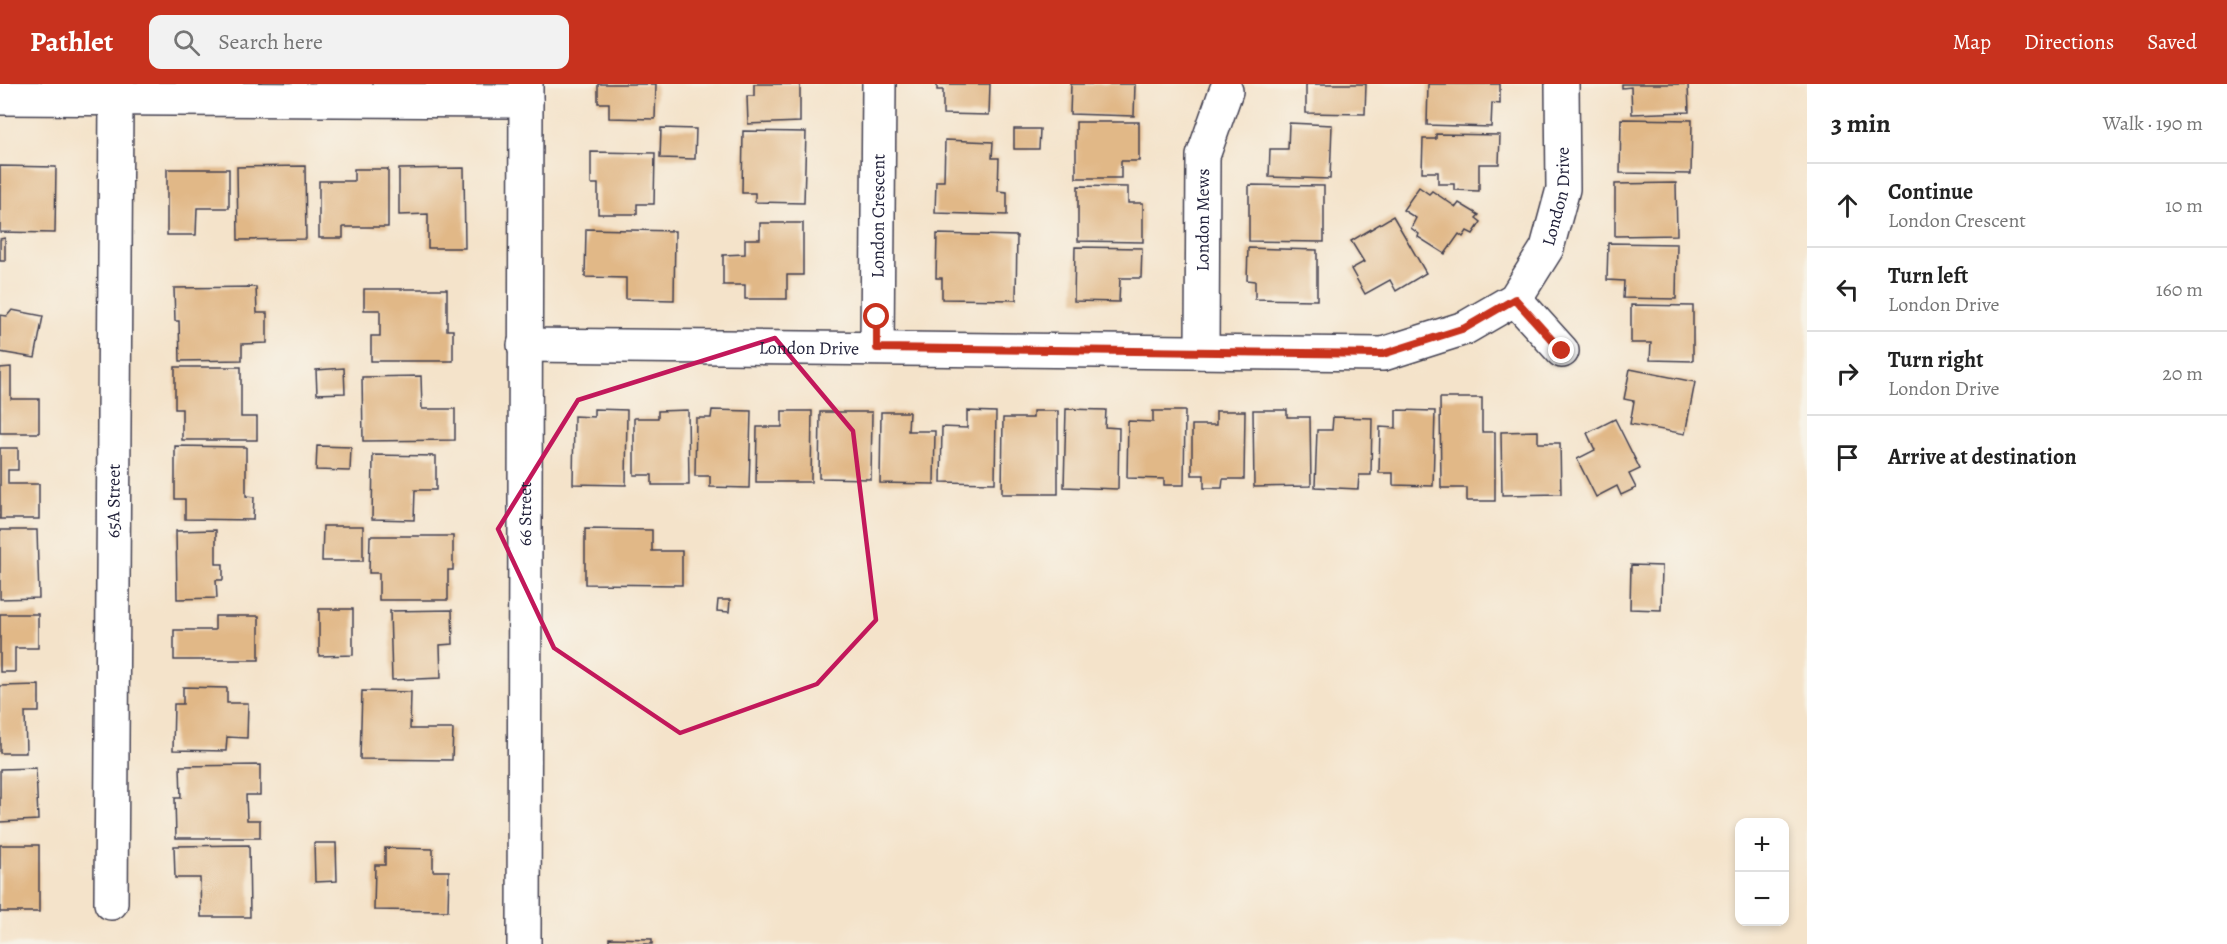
<!DOCTYPE html>
<meta charset="utf-8">
<style>
:root{--surface:#fff;--page:#f2f2f2;--text:#222;--muted:#767676;--line:#e0e0e0;--accent:#c8321e}
body{margin:0;font-family:Alegreya,serif;background:var(--page);color:var(--text)}
.controls{position:absolute;right:18px;bottom:18px;display:grid;overflow:hidden;border-radius:12px;box-shadow:0 3px 9px #0003}
.controls button{width:54px;height:54px;display:grid;place-items:center;padding:0;border:0;border-bottom:2px solid var(--line);background:var(--surface);color:var(--text);font:30px sans-serif}
.stop{position:absolute;width:18px;height:18px;margin:-14px;border:4px solid #c8321e;border-radius:50%;background:#fff}
.stop.end{background:#c8321e;border-color:#fff;box-shadow:0 2px 6px #0008}
.list{margin:0;padding:0;list-style:none}
h2{display:flex;justify-content:space-between;align-items:center;height:78px;margin:0;padding:0 24px;font-size:26px}
h2 small{font-size:20px;font-weight:400;color:var(--muted)}
.list li{display:grid;grid-template-columns:39px 1fr auto;gap:18px;align-items:center;box-sizing:border-box;height:84px;padding:0 24px;border-top:2px solid var(--line)}
.list b{display:block;font-size:22px;white-space:nowrap}
.list p{margin:0;font-size:20px;white-space:nowrap;color:var(--muted)}
.list em{font-size:20px;font-style:normal;color:var(--muted)}
.icon{flex:none;width:33px;height:33px;fill:none;stroke:currentColor;stroke-width:2;stroke-linecap:round;stroke-linejoin:round}
.map{position:relative;flex:none;width:1807px;height:860px;overflow:hidden}
header{display:flex;align-items:center;gap:36px;box-sizing:border-box;height:84px;padding:0 30px;background:var(--accent);color:#fff}
header strong{font-size:28px}
nav{display:flex;gap:33px;margin-inline-start:auto;font-size:21px}
.search{width:420px;height:54px;background:var(--page);display:flex;align-items:center;gap:15px;box-sizing:border-box;padding:0 21px;border-radius:12px;color:var(--muted);font-size:22px}
main{display:flex}
aside{flex:1;background:var(--surface)}
.map>svg:first-child{display:block}
</style>
<header>
<strong>Pathlet</strong>
<div class="search"><svg class="icon" aria-label="search" viewBox="0 0 24 24"><circle cx="10" cy="10" r="6"/><path d="M15 15l6 6"/></svg>Search here</div>
<nav><a>Map</a><a>Directions</a><a>Saved</a></nav>
</header>
<main>
<div class="map">
<svg width="1807" height="860" viewBox="0 0 1807 860">
<rect width="100%" height="100%" fill="#f7f3e8"/>
<filter id="ink" filterUnits="userSpaceOnUse"><feTurbulence type="fractalNoise" baseFrequency=".0167" numOctaves="2"/><feDisplacementMap in="SourceGraphic" scale="12" xChannelSelector="R" yChannelSelector="G"/><feConvolveMatrix kernelMatrix="1 2 1 2 8 2 1 2 1" color-interpolation-filters="sRGB"/></filter>
<filter id="wash" filterUnits="userSpaceOnUse"><feTurbulence type="fractalNoise" baseFrequency=".008" numOctaves="4" result="noise"/><feDisplacementMap in="SourceGraphic" scale="24" xChannelSelector="R" yChannelSelector="G"/><feGaussianBlur stdDeviation="1.35" result="paint"/><feColorMatrix in="noise" values="0 0 0 0 0 0 0 0 0 0 0 0 0 0 0 0 0 1.4 0 .05"/><feComposite in="paint" operator="in"/></filter>
<g filter="url(#wash)">
<rect width="100%" height="100%" fill="#f4e3ca"/>
<g id="blocks">
<!-- building -->
<g fill="#e1b887">
<polygon points="598,0 656,0 655,35 609,34 609,19 598,19"/>
<polygon points="754,0 800,0 800,38 748,40 747,12 754,12"/>
<polygon points="937,0 990,0 989,31 943,30 943,6 937,6"/>
<polygon points="1071,0 1135,0 1134,32 1070,30"/>
<polygon points="1306,0 1366,0 1365,30 1306,29"/>
<polygon points="1428,0 1500,0 1500,20 1492,19 1491,43 1427,41"/>
<polygon points="1622,0 1688,0 1689,28 1632,30 1631,3 1622,4"/>
<polygon points="1621,35 1692,36 1691,90 1620,89"/>
<polygon points="1076,38 1139,38 1139,77 1121,77 1121,94 1076,94"/>
<polygon points="1289,39 1332,41 1330,95 1269,93 1270,65 1288,65"/>
<polygon points="661,44 696,45 695,75 660,74"/>
<polygon points="1014,45 1040,45 1039,65 1014,65"/>
<polygon points="743,47 806,48 804,119 755,118 755,109 742,109"/>
<polygon points="1436,50 1500,51 1499,80 1479,80 1479,107 1454,106 1454,100 1438,100 1438,88 1422,88 1423,55 1436,55"/>
<polygon points="945,56 993,58 992,74 999,74 998,107 1007,108 1007,131 935,129 936,97 944,97"/>
<polygon points="591,68 655,69 654,120 637,120 637,130 598,130 598,100 591,100"/>
<polygon points="0,82 56,83 55,149 0,148"/>
<polygon points="305,82 306,155 238,156 237,83"/>
<polygon points="464,84 465,164 428,164 428,130 399,131 399,85"/>
<polygon points="167,85 229,85 229,124 197,124 196,151 167,151"/>
<polygon points="354,85 388,85 388,143 343,143 343,154 319,154 319,97 354,97"/>
<polygon points="1676,99 1677,151 1615,152 1615,100"/>
<polygon points="1249,101 1324,102 1324,158 1249,157"/>
<polygon points="1078,102 1128,103 1128,119 1143,119 1143,158 1078,157"/>
<polygon points="1419,103 1429,110 1432,107 1456,123 1459,119 1479,131 1476,134 1481,138 1473,150 1467,147 1463,153 1459,150 1445,170 1418,153 1419,150 1411,144 1416,134 1403,126"/>
<polygon points="1393,132 1426,189 1396,207 1390,196 1365,210 1351,185 1364,178 1351,157"/>
<polygon points="760,139 803,139 803,191 787,191 787,215 745,215 745,201 723,201 723,171 745,170 745,155 760,155"/>
<polygon points="586,145 675,147 674,216 626,215 626,194 585,193"/>
<polygon points="937,150 1017,152 1016,216 942,215 942,194 936,194"/>
<polygon points="5,154 5,177 0,177 0,155"/>
<polygon points="1608,159 1677,160 1676,215 1623,214 1624,197 1607,196"/>
<polygon points="1075,163 1142,164 1141,194 1120,194 1119,218 1074,217"/>
<polygon points="1248,164 1317,166 1317,216 1255,215 1255,197 1247,196"/>
<polygon points="256,203 257,229 267,229 267,259 242,260 242,276 180,277 179,237 175,237 174,204"/>
<polygon points="364,205 447,205 447,246 453,246 453,277 371,277 371,252 380,252 380,226 364,226"/>
<polygon points="1631,221 1693,222 1693,277 1650,276 1651,259 1631,259"/>
<polygon points="12,226 43,232 35,274 0,268 0,231 7,232"/>
<polygon points="11,283 11,315 39,315 39,349 0,349 0,284"/>
<polygon points="175,283 241,283 241,333 257,333 257,356 182,356 182,325 175,325"/>
<polygon points="344,284 345,309 317,310 316,286"/>
<polygon points="1630,285 1695,298 1685,350 1630,340 1634,317 1624,315"/>
<polygon points="421,292 422,325 455,325 455,356 363,357 362,293"/>
<polygon points="1440,314 1482,314 1482,348 1495,348 1495,417 1467,417 1467,404 1441,404"/>
<polygon points="594,325 627,326 626,401 573,400 574,332 594,333"/>
<polygon points="1066,325 1106,326 1105,343 1119,344 1118,405 1064,403"/>
<polygon points="688,326 689,401 652,401 652,391 634,391 634,334 658,334 658,327"/>
<polygon points="712,326 751,327 749,404 710,403 710,392 695,392 696,334 711,334"/>
<polygon points="1253,326 1287,326 1287,333 1310,333 1311,402 1254,403"/>
<polygon points="1396,326 1435,327 1433,402 1393,401 1393,389 1379,389 1380,343 1396,344"/>
<polygon points="782,327 812,327 811,398 756,398 757,343 782,343"/>
<polygon points="967,327 996,328 995,399 941,398 942,343 967,344"/>
<polygon points="1033,327 1058,327 1058,410 1002,410 1003,334 1033,334"/>
<polygon points="1153,327 1185,327 1184,401 1164,401 1164,395 1127,394 1128,337 1153,338"/>
<polygon points="1216,327 1245,327 1244,395 1223,395 1222,404 1204,404 1204,391 1192,391 1192,341 1216,341"/>
<polygon points="820,328 872,328 871,395 819,394"/>
<polygon points="881,328 909,328 908,347 935,347 934,400 880,399"/>
<polygon points="1333,333 1372,334 1371,391 1359,391 1358,405 1315,403 1317,346 1332,346"/>
<polygon points="1615,335 1640,385 1629,390 1636,404 1621,411 1617,402 1596,413 1577,375 1595,366 1587,349"/>
<polygon points="1538,347 1538,359 1560,359 1561,410 1502,411 1501,348"/>
<polygon points="175,362 246,363 246,412 254,413 253,436 185,435 185,415 175,415"/>
<polygon points="317,362 351,363 350,387 316,386"/>
<polygon points="0,364 18,364 18,386 8,386 8,400 39,400 39,435 0,435"/>
<polygon points="373,371 436,372 436,406 415,406 414,436 372,435"/>
<polygon points="323,442 363,442 363,477 322,477"/>
<polygon points="585,445 652,446 652,467 682,467 682,501 585,500"/>
<polygon points="0,446 37,446 39,514 0,515"/>
<polygon points="216,446 216,480 223,480 223,496 216,496 217,514 177,515 176,447"/>
<polygon points="370,452 453,452 453,486 448,486 448,516 379,516 379,489 369,489"/>
<polygon points="1631,481 1662,482 1661,526 1630,525"/>
<polygon points="718,516 730,516 729,528 717,527"/>
<polygon points="319,525 353,525 353,571 319,572"/>
<polygon points="452,526 453,560 440,561 441,594 392,596 390,527"/>
<polygon points="0,530 38,530 38,564 15,564 15,588 0,588"/>
<polygon points="215,532 259,532 259,576 174,576 174,546 215,546"/>
<polygon points="39,601 39,628 25,628 26,669 0,669 0,602"/>
<polygon points="183,603 227,604 227,619 248,619 247,654 227,653 226,667 173,666 174,620 183,620"/>
<polygon points="362,607 411,608 410,645 453,645 452,676 360,675"/>
<polygon points="260,681 260,711 246,711 247,736 260,736 260,754 176,754 175,714 181,714 180,682"/>
<polygon points="36,684 38,736 0,738 0,685"/>
<polygon points="314,759 336,759 337,797 315,798"/>
<rect x="0" y="761" width="39" height="67"/>
<polygon points="249,761 250,833 201,833 200,794 175,794 174,762"/>
<polygon points="385,764 433,765 433,787 449,787 448,827 374,826 375,781 385,781"/>
<polygon points="609,854 652,855 652,860 609,860"/>
</g>
</g>
</g>
<g filter="url(#ink)">
<use href="#blocks" fill-opacity="0" stroke="#423f50" stroke-width="1.5"/>
<g fill="none" stroke-linecap="round" stroke-linejoin="round">
<!-- minor casing -->
<g stroke="#423f50" stroke-width="36">
<g id="minor">
<polyline points="0,14 526,17"/>
<polyline points="1515,215 1562,267"/>
<path id="s1" d="M524 261 1383 270 1465 244 1515 215 1547 164 1563 105 1562 0"/>
<path id="s2" d="M877 264 879 0"/>
<path id="s3" d="M1202 268 1203 72 1226 7"/>
<path id="s4" d="M111 819 116 15"/>
<path id="s5" d="M524 860 526 0"/>
</g>
</g>
<!-- minor -->
<use href="#minor" stroke="#fff" stroke-width="33"/>
</g>
</g>
<g fill="none" stroke-linecap="round" stroke-linejoin="round" filter="url(#ink)">
<!-- route -->
<polyline stroke="#c8321e" stroke-width="8" points="877,233 877,264 1383,270 1465,244 1515,215 1562,267"/>
</g>
<!-- marked area -->
<path fill="none" stroke="#c2185b" stroke-width="4.5" stroke-linejoin="round" d="M775 254 853 347 876 536 817 600 680 649 554 564 498 445 578 316Z"/>
<g text-anchor="middle" stroke-width="4.5" stroke-linejoin="round" paint-order="stroke">
<!-- street labels -->
<g font-size="18" fill="#22223b" stroke="#f7f3e8">
<text dy="6" stroke="none"><textPath href="#s1" startOffset="1116">London Drive</textPath></text>
<text dy="6" stroke="none"><textPath href="#s2" startOffset="132">London Crescent</textPath></text>
<text dy="6" stroke="none"><textPath href="#s3" startOffset="132">London Mews</textPath></text>
<text dy="6" stroke="none"><textPath href="#s1" startOffset="285">London Drive</textPath></text>
<text dy="6" stroke="none"><textPath href="#s4" startOffset="402">65A Street</textPath></text>
<text dy="6" stroke="none"><textPath href="#s5" startOffset="430">66 Street</textPath></text>
</g>
</g>
</svg>
<div class="controls">
<button>+</button>
<button>−</button>
</div>
<div class="stop" style="left:877px;top:233px"></div>
<div class="stop end" style="left:1562px;top:267px"></div>
</div>
<aside>
<h2>3 min<small>Walk · 190 m</small></h2>
<ul class="list">
<li><svg class="icon" aria-label="ahead" viewBox="0 0 24 24"><path d="M12 20V5M6 11l6-6 6 6"/></svg><div><b>Continue</b><p>London Crescent</p></div><em>10 m</em></li>
<li><svg class="icon" aria-label="left" viewBox="0 0 24 24"><path d="M17 20v-9H6M10 6l-5 5 5 5"/></svg><div><b>Turn left</b><p>London Drive</p></div><em>160 m</em></li>
<li><svg class="icon" aria-label="right" viewBox="0 0 24 24"><path d="M7 20v-9h11M14 6l5 5-5 5"/></svg><div><b>Turn right</b><p>London Drive</p></div><em>20 m</em></li>
<li><svg class="icon" aria-label="arrive" viewBox="0 0 24 24"><path d="M6 21V4h12l-3 4 3 4H6"/></svg><div><b>Arrive at destination</b></div></li>
</ul>
</aside>
</main>
